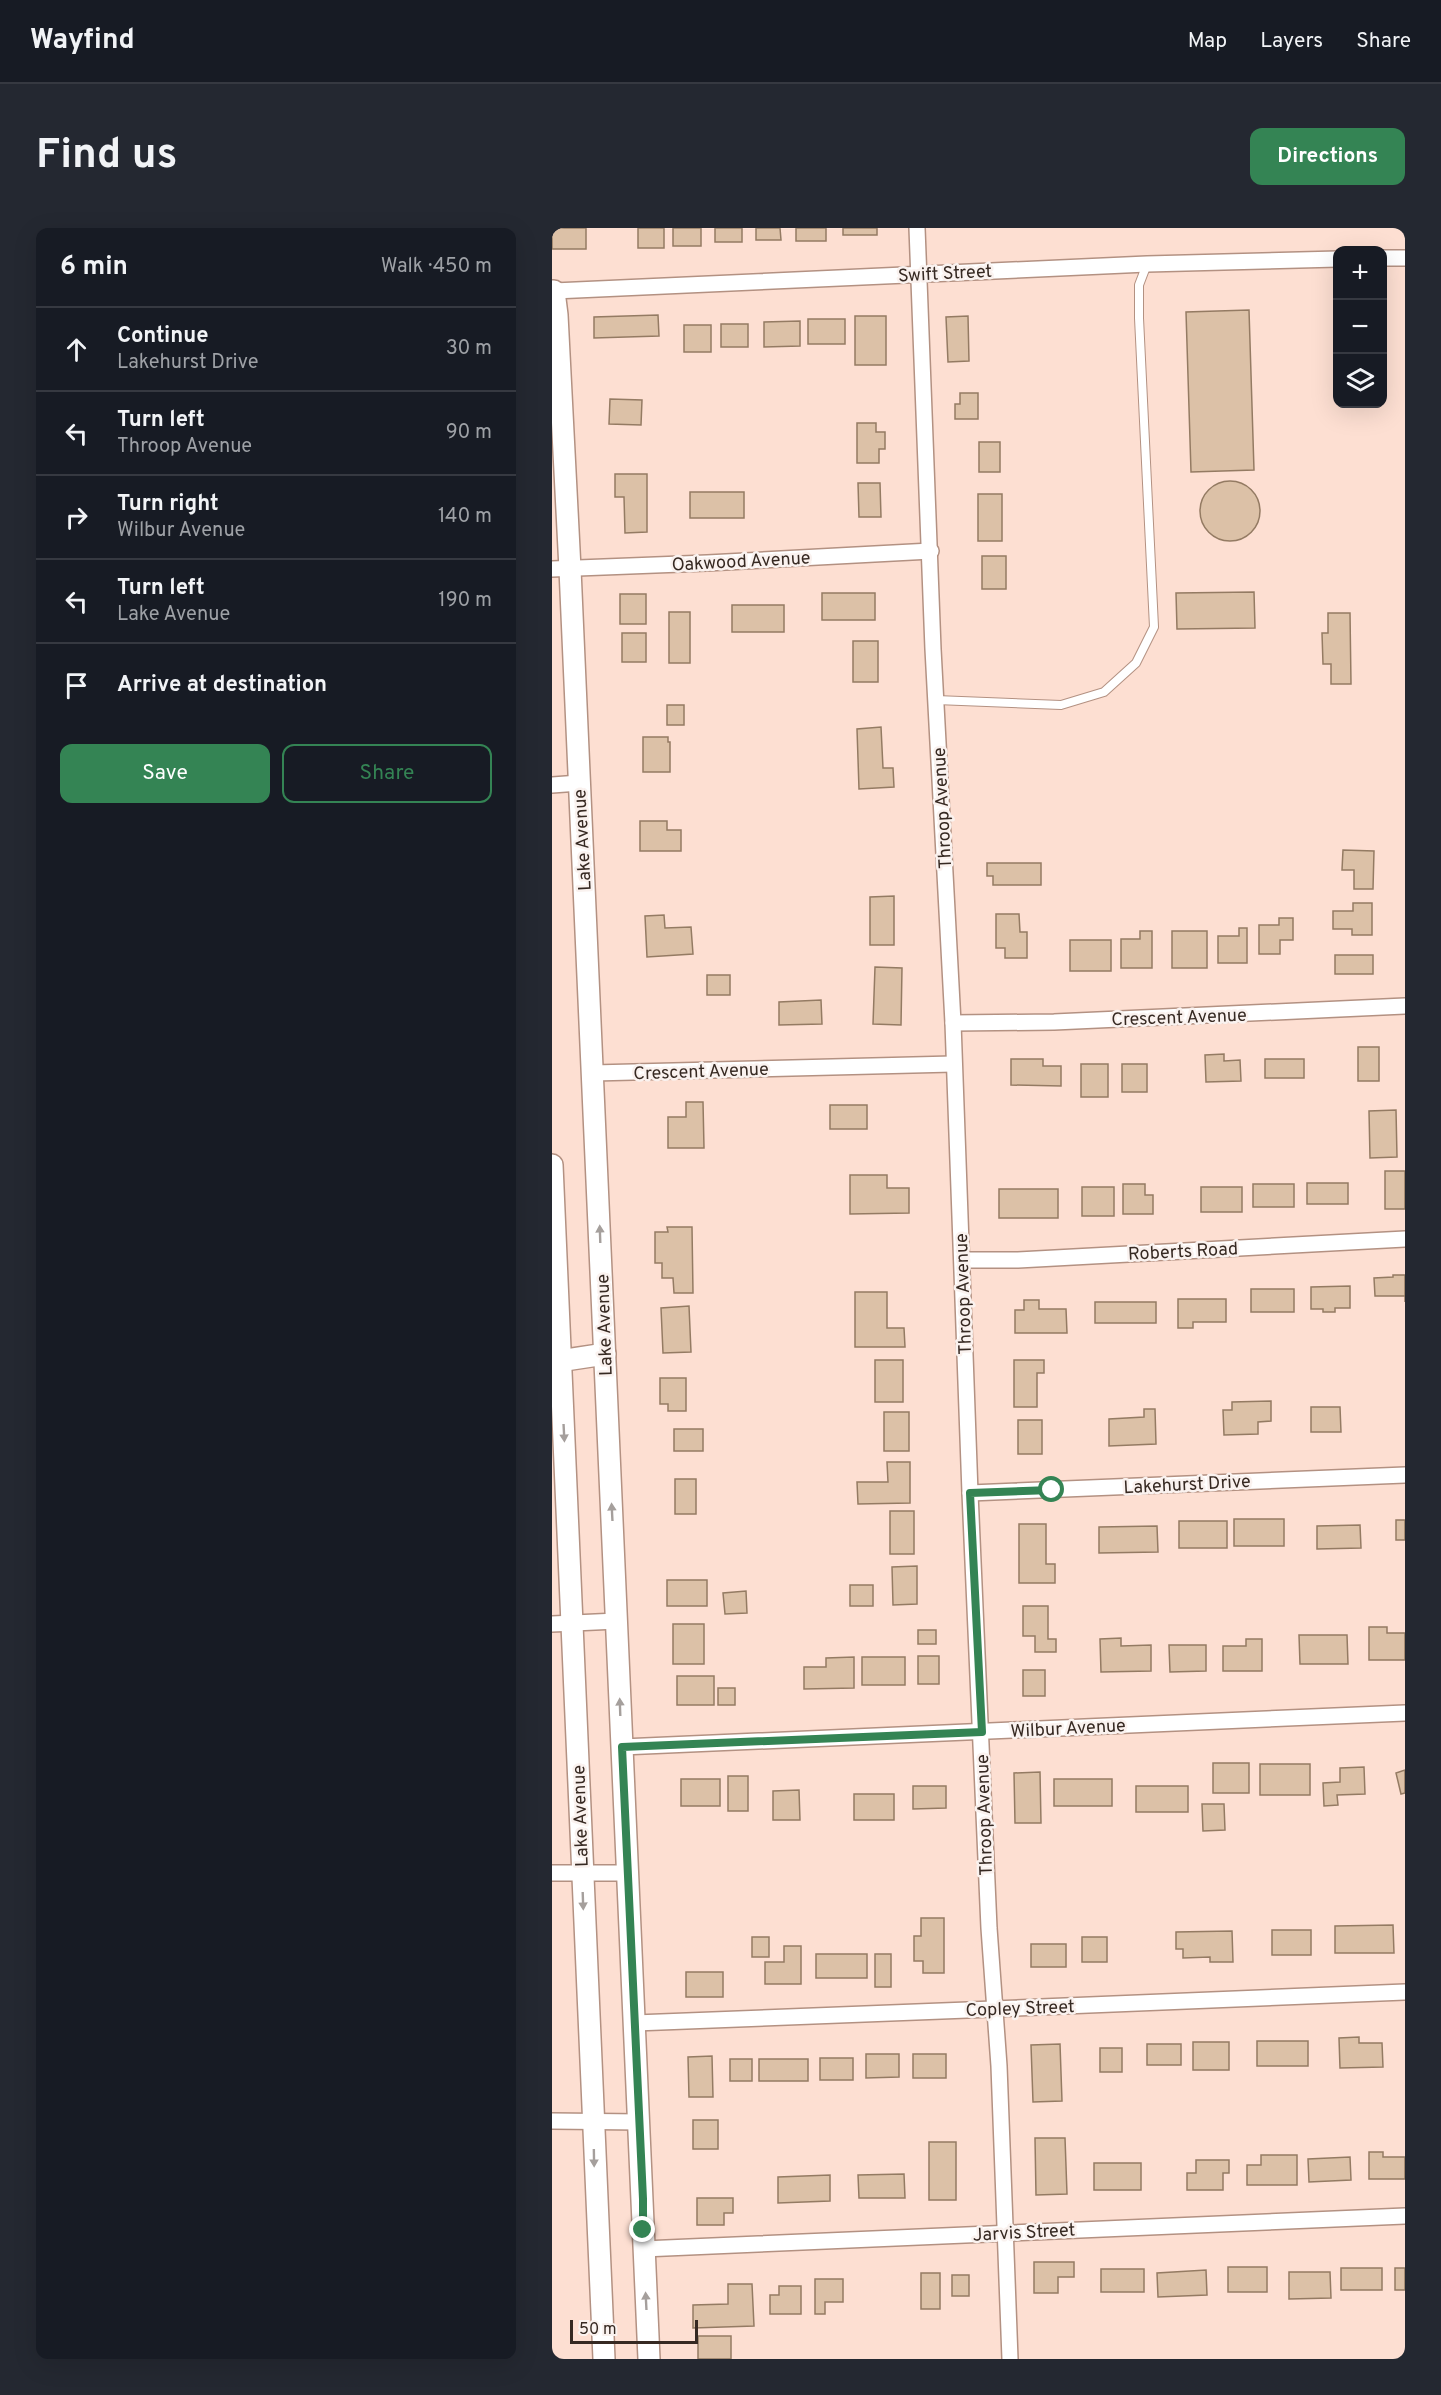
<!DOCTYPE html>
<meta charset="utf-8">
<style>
:root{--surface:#171b24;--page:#242831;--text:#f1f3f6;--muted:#9ea1a6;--line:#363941;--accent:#348454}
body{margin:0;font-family:Overpass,sans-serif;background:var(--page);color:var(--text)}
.controls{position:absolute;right:18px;top:18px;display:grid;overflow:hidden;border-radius:12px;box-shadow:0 6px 24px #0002}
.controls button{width:54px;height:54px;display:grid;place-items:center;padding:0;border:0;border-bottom:2px solid var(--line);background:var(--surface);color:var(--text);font:30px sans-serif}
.scale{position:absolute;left:18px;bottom:15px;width:128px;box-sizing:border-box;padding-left:6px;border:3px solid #362922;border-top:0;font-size:16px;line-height:21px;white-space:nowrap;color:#362922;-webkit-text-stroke:4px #faf2ef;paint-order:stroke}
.stop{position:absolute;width:18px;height:18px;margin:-14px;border:4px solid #348454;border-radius:50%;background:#fff}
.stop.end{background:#348454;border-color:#fff;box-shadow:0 2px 6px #0008}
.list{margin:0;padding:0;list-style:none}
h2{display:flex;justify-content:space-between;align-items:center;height:78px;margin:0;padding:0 24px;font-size:26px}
h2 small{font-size:20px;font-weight:400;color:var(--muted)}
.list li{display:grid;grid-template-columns:39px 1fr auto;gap:18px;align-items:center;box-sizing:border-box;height:84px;padding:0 24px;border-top:2px solid var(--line)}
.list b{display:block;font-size:22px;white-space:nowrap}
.list p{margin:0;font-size:20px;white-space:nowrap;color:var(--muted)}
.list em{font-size:20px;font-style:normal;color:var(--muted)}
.actions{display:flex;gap:12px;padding:18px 24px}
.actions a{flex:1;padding:14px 0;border:2px solid var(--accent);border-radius:12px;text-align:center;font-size:21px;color:var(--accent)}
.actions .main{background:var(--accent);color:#fff}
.icon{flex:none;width:33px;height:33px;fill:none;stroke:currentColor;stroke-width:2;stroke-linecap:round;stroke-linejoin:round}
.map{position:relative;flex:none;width:853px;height:2131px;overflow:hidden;border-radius:12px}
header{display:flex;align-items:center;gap:36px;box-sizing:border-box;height:84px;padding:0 30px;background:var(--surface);border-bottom:2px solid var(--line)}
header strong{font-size:28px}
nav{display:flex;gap:33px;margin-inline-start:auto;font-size:21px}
.intro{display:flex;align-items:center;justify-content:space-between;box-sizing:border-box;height:144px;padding:0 36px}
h1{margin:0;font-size:42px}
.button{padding:15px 27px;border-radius:12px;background:var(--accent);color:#fff;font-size:21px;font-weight:700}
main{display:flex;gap:36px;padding:0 36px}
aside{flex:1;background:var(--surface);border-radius:12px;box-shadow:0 6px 24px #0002}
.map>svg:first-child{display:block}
</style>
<header>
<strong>Wayfind</strong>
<nav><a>Map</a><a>Layers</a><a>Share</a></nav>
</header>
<div class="intro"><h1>Find us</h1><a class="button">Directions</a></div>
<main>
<aside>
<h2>6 min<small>Walk · 450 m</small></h2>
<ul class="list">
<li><svg class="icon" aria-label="ahead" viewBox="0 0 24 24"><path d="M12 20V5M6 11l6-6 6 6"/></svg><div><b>Continue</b><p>Lakehurst Drive</p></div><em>30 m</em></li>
<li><svg class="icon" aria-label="left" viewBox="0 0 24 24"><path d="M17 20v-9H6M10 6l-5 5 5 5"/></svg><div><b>Turn left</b><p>Throop Avenue</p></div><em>90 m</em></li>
<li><svg class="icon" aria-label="right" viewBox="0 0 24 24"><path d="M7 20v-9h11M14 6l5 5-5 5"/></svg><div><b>Turn right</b><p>Wilbur Avenue</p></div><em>140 m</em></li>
<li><svg class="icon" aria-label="left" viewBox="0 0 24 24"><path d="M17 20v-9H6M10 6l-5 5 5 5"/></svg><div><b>Turn left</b><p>Lake Avenue</p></div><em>190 m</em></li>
<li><svg class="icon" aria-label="arrive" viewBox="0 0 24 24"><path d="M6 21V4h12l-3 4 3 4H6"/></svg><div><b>Arrive at destination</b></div></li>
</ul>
<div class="actions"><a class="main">Save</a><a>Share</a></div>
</aside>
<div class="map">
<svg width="853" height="2131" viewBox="0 0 853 2131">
<rect width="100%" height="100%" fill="#fddfd2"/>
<!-- building -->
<g fill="#dcc1a7" stroke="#947b63" stroke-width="1.5">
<rect x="0" y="0" width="34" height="21"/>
<rect x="86" y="0" width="26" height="20"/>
<rect x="121" y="0" width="28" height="18"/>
<rect x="163" y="0" width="27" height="14"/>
<polygon points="204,0 228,0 229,12 204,12"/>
<rect x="244" y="0" width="30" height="13"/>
<rect x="291" y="0" width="34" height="7"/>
<polygon points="697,82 702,242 639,244 634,84"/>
<polygon points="106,87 107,108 42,110 42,89"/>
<rect x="303" y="88" width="31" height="49"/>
<polygon points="416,88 417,133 396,134 394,89"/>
<rect x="256" y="91" width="37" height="25"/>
<polygon points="248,93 248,118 212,119 212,94"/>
<rect x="169" y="96" width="27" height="23"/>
<rect x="132" y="97" width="27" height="27"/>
<polygon points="408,165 426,165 426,191 403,191 403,176 408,176"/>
<polygon points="58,171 90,172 89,197 57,196"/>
<polygon points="305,195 324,195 324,204 333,204 333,221 327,221 327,235 305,235"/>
<rect x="427" y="214" width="21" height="30"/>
<polygon points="63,246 95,246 95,304 73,305 72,269 63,269"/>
<circle cx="678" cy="283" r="30"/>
<polygon points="306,255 328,255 329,289 307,289"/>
<rect x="138" y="264" width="54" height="26"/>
<rect x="426" y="266" width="24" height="47"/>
<rect x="430" y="328" width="24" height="33"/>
<polygon points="702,364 703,400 625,401 624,365"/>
<rect x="270" y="365" width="53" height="27"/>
<rect x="68" y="366" width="26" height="30"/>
<rect x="180" y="377" width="52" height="27"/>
<rect x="117" y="384" width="21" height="51"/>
<polygon points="776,385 798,385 799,456 779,456 779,436 771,436 770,405 776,405"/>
<rect x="70" y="405" width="24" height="29"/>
<rect x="301" y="413" width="25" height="41"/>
<rect x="115" y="477" width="17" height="20"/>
<polygon points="329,499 331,540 341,540 342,559 307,561 305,501"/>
<polygon points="91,509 116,509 116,514 118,514 118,544 91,544"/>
<polygon points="88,593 115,593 115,602 129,602 129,623 88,623"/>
<polygon points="791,622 822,623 821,661 802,661 802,642 790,642"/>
<polygon points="435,635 489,635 489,657 441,657 441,648 435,648"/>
<polygon points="342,668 342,717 318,717 318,669"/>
<polygon points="801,675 820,675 820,707 800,707 800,701 781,701 781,683 801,683"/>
<polygon points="444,686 467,686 468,704 475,704 475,730 453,730 453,720 444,720"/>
<polygon points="112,687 113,700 139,699 141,726 95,729 93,688"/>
<polygon points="727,690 741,690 741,712 728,712 728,726 707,726 707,697 727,697"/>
<polygon points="687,700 695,700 695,735 666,735 666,708 687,708"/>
<polygon points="588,703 600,703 600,740 569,740 569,711 588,711"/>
<rect x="620" y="703" width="35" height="37"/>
<rect x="518" y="712" width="41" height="31"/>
<rect x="783" y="727" width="38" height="19"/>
<polygon points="323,739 350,740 349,797 321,796"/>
<rect x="155" y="747" width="23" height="20"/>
<polygon points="269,772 270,796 227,797 227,774"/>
<rect x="806" y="819" width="21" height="34"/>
<polygon points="672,826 672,833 688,832 689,853 654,854 653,827"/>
<polygon points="459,831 491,831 491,838 509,838 509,858 459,857"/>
<rect x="713" y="831" width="39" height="19"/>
<rect x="529" y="836" width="27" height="33"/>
<rect x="570" y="836" width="25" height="28"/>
<polygon points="134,874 151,874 152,920 116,920 116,889 134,889"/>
<rect x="278" y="877" width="37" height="24"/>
<polygon points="844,882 845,929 818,930 817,883"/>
<rect x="833" y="943" width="20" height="38"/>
<polygon points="298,947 335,947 335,960 357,960 357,985 298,986"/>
<rect x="755" y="955" width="41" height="21"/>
<polygon points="571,956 593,956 593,967 601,967 601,986 571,986"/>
<rect x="701" y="956" width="41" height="23"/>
<rect x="530" y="959" width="32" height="29"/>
<rect x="649" y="959" width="41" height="25"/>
<rect x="447" y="961" width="59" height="29"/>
<polygon points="115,999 140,999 141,1065 122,1065 121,1050 110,1050 110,1035 103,1035 103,1004 116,1004"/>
<polygon points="841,1047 853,1047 853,1074 853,1068 823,1068 822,1050 841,1049"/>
<polygon points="798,1058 798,1080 783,1080 783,1084 771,1084 771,1081 759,1081 759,1059"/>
<rect x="699" y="1061" width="43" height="23"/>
<polygon points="303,1064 335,1064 335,1100 352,1100 353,1119 303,1119"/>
<polygon points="626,1071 674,1071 674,1094 641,1094 641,1100 626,1100"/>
<polygon points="472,1072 487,1072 487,1081 514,1081 515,1105 463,1105 463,1082 472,1082"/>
<rect x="543" y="1074" width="61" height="21"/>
<polygon points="137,1078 139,1124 111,1125 109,1080"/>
<rect x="323" y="1132" width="28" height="42"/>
<polygon points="462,1132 492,1132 492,1145 485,1145 485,1179 462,1179"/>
<polygon points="108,1150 134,1150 134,1183 116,1183 116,1176 108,1176"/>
<polygon points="719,1173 719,1193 706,1194 706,1206 672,1207 671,1182 680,1182 680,1174"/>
<polygon points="759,1179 788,1179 789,1204 759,1204"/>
<polygon points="592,1181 603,1181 604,1216 557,1218 557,1191 592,1189"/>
<rect x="332" y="1184" width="25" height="39"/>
<rect x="466" y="1192" width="24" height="34"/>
<rect x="122" y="1201" width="29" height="22"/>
<polygon points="335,1234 358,1234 358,1275 306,1276 305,1254 336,1254"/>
<rect x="123" y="1251" width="21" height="35"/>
<rect x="338" y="1283" width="24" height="43"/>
<rect x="682" y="1291" width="50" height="27"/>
<rect x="844" y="1292" width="9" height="20"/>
<rect x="627" y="1293" width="48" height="27"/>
<polygon points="467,1296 494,1296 494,1336 503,1336 503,1355 467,1355"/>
<polygon points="808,1297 809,1320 765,1321 765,1298"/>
<polygon points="605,1298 606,1324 547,1325 547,1299"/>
<polygon points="365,1338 365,1376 341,1377 340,1339"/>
<rect x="115" y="1352" width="40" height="26"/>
<rect x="298" y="1357" width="23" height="21"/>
<polygon points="194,1363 195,1385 173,1386 171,1365"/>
<polygon points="471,1378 496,1378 496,1411 504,1411 504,1424 483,1424 483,1408 471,1408"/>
<rect x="121" y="1396" width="31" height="40"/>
<polygon points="817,1399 835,1399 835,1405 853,1405 853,1432 817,1432"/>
<rect x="366" y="1402" width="18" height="14"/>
<polygon points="747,1407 795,1407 796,1436 748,1436"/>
<polygon points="569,1410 569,1418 599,1417 599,1443 549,1444 548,1411"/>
<polygon points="694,1411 710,1411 710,1443 671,1443 671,1418 694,1418"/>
<polygon points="617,1417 654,1417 654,1443 618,1444"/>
<rect x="366" y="1428" width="21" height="28"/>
<polygon points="302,1429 302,1460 252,1461 252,1439 274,1439 274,1430"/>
<rect x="310" y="1429" width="43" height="28"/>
<rect x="471" y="1442" width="22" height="26"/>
<rect x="125" y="1448" width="37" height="29"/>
<rect x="166" y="1460" width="17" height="17"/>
<rect x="661" y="1535" width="36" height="30"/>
<rect x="708" y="1536" width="50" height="31"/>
<polygon points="812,1539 813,1566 785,1567 786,1577 772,1578 771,1555 788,1554 788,1540"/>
<polygon points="853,1542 853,1565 849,1566 844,1545"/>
<polygon points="488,1544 489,1595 463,1595 462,1545"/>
<rect x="176" y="1548" width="20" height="35"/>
<rect x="129" y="1551" width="39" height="27"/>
<rect x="502" y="1551" width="58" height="27"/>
<polygon points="361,1558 394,1558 394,1580 361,1581"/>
<rect x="584" y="1558" width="52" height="26"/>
<polygon points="247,1562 248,1592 221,1592 221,1563"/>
<rect x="302" y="1566" width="40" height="26"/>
<polygon points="650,1576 672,1576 673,1602 651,1603"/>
<polygon points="369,1690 392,1690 392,1745 371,1745 371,1733 362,1733 362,1708 369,1708"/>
<polygon points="841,1697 842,1725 783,1725 783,1698"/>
<rect x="720" y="1702" width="39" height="25"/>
<polygon points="680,1703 681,1734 658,1734 658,1729 631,1730 631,1721 624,1721 624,1704"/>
<rect x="200" y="1709" width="17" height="20"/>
<rect x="530" y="1709" width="25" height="25"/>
<rect x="479" y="1716" width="35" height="23"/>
<polygon points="232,1718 249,1718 249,1756 213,1756 213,1734 232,1734"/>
<rect x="264" y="1726" width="51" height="24"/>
<rect x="323" y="1726" width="16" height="33"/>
<rect x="134" y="1744" width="37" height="25"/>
<polygon points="807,1809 807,1815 830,1815 831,1839 788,1840 787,1810"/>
<rect x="705" y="1813" width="51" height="25"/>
<rect x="641" y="1814" width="36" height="28"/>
<polygon points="508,1816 510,1873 481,1874 479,1817"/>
<rect x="595" y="1816" width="34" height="21"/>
<rect x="548" y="1820" width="22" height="24"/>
<polygon points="314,1826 347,1826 347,1849 314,1850"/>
<rect x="361" y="1826" width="33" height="24"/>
<polygon points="160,1828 161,1869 137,1869 136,1829"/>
<rect x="268" y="1830" width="33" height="22"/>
<rect x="178" y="1831" width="22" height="22"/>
<rect x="207" y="1831" width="49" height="22"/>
<rect x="141" y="1892" width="25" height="29"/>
<polygon points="483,1910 513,1910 515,1966 484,1967"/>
<rect x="377" y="1914" width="27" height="58"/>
<polygon points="817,1924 831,1924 831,1929 853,1929 853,1951 817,1951"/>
<polygon points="709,1927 745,1927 745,1957 695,1957 695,1937 709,1937"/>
<polygon points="798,1929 799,1952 757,1954 756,1931"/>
<polygon points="644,1932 677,1932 677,1945 671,1945 671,1962 635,1962 635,1945 644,1945"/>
<rect x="542" y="1935" width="47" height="27"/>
<polygon points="352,1946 353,1970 307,1970 306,1947"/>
<polygon points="278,1947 278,1973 226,1975 226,1949"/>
<polygon points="145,1970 181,1970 181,1985 172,1985 172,1997 145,1997"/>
<polygon points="482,2034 522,2034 522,2049 506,2049 506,2065 482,2065"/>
<rect x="676" y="2039" width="39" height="25"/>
<rect x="789" y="2040" width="41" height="22"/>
<rect x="843" y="2040" width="10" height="22"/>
<rect x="549" y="2041" width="43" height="23"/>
<polygon points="654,2042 655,2067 606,2069 605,2045"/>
<polygon points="737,2044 778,2044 779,2070 737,2071"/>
<rect x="369" y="2045" width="19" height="36"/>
<rect x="400" y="2047" width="17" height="21"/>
<polygon points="263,2051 291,2051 291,2074 273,2074 273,2086 263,2086"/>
<polygon points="176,2056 200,2056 202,2098 141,2100 141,2077 176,2076"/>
<polygon points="227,2058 249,2058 249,2086 218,2086 218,2067 227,2067"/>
<rect x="146" y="2108" width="33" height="23"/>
</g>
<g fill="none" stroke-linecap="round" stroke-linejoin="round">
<!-- lane casing -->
<g stroke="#b39182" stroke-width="10">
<polyline id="lane" points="384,472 509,477 552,464 584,435 602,399 587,90 587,57 595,36"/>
</g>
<!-- street casing -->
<g stroke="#b39182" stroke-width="18">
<g id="street">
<polyline points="365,0 381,421 401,795 418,1265 437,1700 447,1838 458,2131"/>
<polyline points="830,30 853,30"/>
<polyline points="2,63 595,36 786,31"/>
<polyline points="0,341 155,335 379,323"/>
<polyline points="0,557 27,555"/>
<polyline points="401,795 502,794 853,778"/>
<polyline points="41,845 401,836"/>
<polyline points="410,1032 466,1032 853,1011"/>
<polyline points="418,1265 853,1247"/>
<polyline points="0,1396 65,1393"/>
<polyline points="70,1519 853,1485"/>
<polyline points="0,1645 77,1645"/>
<path d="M83 1795C340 1785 596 1775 853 1764"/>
<polyline points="0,1893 88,1894"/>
<polyline points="91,2021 853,1988"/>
</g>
</g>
<!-- secondary casing -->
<g stroke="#b39182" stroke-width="24">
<g id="secondary">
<polyline points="0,63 2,63 5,87 18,341 97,2131"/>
<polyline points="0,937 52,2131"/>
<polyline points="0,1134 53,1126"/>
</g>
</g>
<!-- lane -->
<use href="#lane" stroke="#fff" stroke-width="8"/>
<!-- street -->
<use href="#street" stroke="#fff" stroke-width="15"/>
<!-- secondary -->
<use href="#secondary" stroke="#fff" stroke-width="21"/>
</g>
<!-- one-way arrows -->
<defs><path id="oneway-solid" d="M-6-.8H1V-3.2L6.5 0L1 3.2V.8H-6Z" transform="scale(1.5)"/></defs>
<g fill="#a59f9c">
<use href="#oneway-solid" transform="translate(48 1006) rotate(-92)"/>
<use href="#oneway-solid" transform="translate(12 1205) rotate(87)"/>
<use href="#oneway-solid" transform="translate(60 1284) rotate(-93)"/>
<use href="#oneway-solid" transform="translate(68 1479) rotate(-92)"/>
<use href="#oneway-solid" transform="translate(31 1673) rotate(88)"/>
<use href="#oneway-solid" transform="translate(42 1930) rotate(89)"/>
<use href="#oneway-solid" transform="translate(94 2073) rotate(-93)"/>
</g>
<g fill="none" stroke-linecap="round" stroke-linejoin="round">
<!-- route -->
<polyline stroke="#348454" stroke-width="8" points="91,2002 91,1971 70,1519 430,1504 418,1265 500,1262"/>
</g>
<g text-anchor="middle" stroke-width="5" stroke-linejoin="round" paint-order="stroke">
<!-- street labels -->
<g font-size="18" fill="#362922" stroke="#faf2ef">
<text transform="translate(393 45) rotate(-3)" y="6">Swift Street</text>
<text transform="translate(189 333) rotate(-3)" y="6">Oakwood Avenue</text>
<text transform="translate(390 580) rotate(-93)" y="6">Throop Avenue</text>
<text transform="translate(30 612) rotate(-93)" y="6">Lake Avenue</text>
<text transform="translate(627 789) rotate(-2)" y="6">Crescent Avenue</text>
<text transform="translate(149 843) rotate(-2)" y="6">Crescent Avenue</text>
<text transform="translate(631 1023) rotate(-3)" y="6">Roberts Road</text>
<text transform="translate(411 1066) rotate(-92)" y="6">Throop Avenue</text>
<text transform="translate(52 1097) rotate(-92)" y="6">Lake Avenue</text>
<text transform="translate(635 1256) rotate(-3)" y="6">Lakehurst Drive</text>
<text transform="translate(516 1500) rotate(-3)" y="6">Wilbur Avenue</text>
<text transform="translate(432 1587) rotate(-92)" y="6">Throop Avenue</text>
<text transform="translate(28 1588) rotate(-92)" y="6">Lake Avenue</text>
<text transform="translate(468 1780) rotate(-2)" y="6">Copley Street</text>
<text transform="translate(472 2004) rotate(-3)" y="6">Jarvis Street</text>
</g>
</g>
</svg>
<div class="controls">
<button>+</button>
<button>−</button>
<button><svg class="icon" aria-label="layers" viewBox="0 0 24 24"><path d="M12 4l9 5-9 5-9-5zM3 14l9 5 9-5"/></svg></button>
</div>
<div class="scale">50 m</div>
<div class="stop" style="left:500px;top:1262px"></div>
<div class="stop end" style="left:91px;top:2002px"></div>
</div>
</main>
